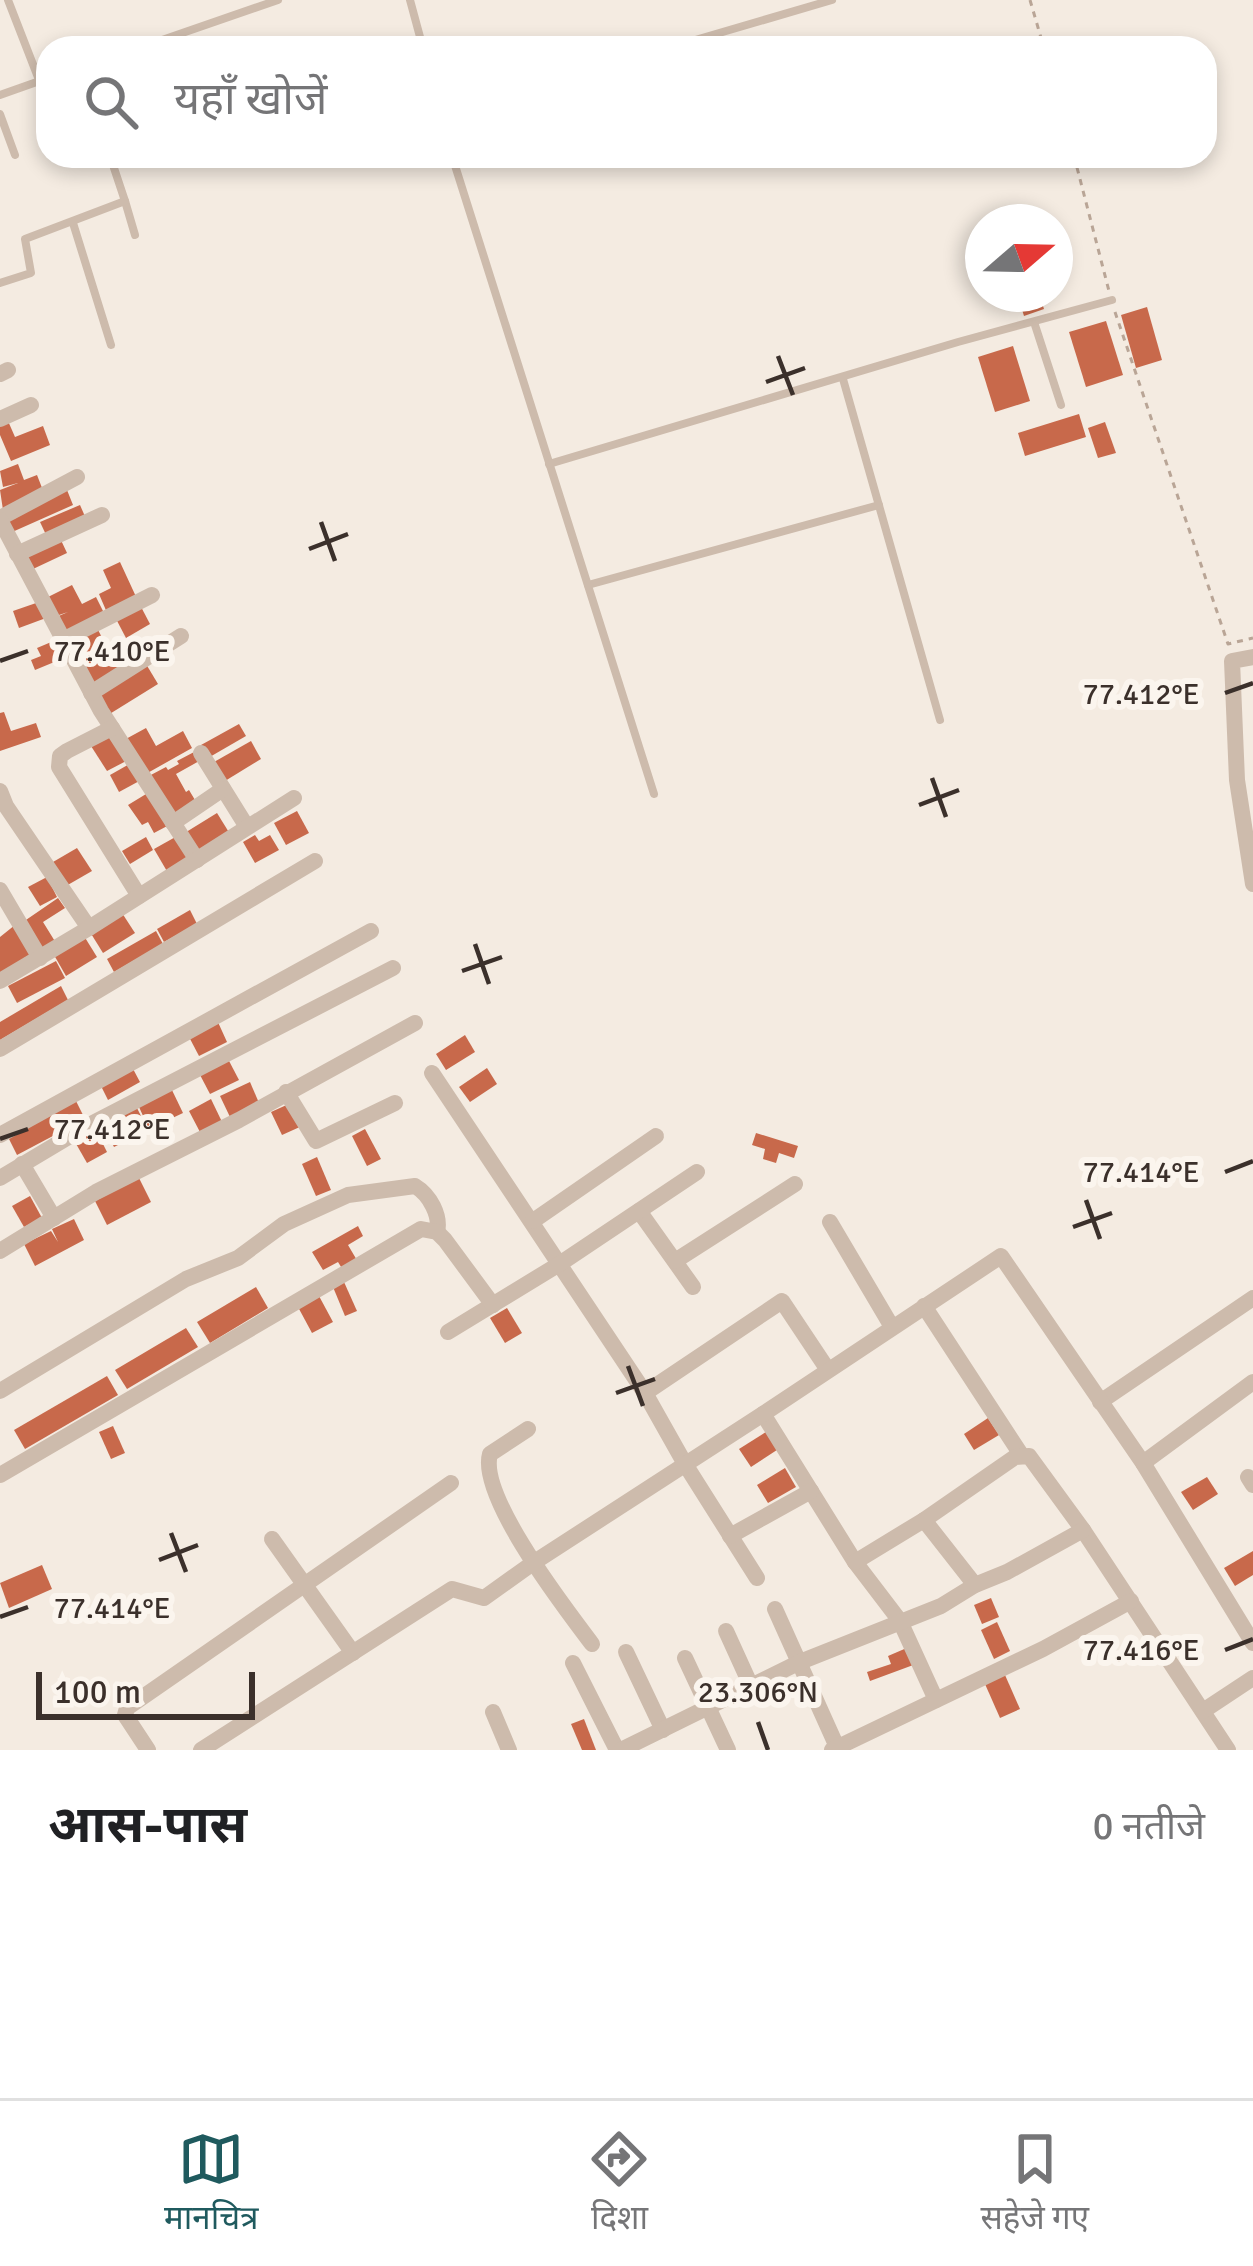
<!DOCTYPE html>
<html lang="hi">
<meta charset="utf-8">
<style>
:root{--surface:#fff;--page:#f6f6f6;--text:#202124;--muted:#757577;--line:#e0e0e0;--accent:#1f5a5e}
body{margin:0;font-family:Signika,"Noto Sans Devanagari",sans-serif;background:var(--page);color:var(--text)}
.compass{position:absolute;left:965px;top:204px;width:108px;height:108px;border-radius:50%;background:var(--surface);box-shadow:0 6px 18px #0003;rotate:70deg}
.scale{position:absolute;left:36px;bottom:30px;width:219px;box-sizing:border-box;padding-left:12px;border:6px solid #3b302b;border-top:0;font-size:33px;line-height:42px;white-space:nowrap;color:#3b302b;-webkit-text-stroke:9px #fbf5ee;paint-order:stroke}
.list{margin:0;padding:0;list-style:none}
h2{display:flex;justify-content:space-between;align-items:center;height:156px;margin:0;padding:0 48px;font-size:51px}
h2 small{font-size:39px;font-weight:400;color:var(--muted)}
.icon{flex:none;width:66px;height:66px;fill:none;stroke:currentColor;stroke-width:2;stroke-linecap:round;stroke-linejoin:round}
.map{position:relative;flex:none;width:1253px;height:1750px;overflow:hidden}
.search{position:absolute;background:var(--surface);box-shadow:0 6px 18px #0003;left:36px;right:36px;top:36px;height:132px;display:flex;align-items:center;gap:30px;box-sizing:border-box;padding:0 42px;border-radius:36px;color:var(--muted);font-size:45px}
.sheet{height:348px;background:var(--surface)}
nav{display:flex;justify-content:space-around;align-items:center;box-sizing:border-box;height:168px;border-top:3px solid var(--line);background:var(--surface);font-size:33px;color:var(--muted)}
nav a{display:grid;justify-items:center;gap:6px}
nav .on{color:var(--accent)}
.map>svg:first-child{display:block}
</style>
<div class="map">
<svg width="1253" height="1750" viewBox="0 0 1253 1750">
<rect width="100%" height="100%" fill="#f4ebe1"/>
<!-- building -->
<g fill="#c8694b">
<polygon points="1017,294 1039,294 1044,309 1024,316"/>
<polygon points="1147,307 1162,360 1136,368 1121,315"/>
<polygon points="1106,321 1123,375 1086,387 1069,332"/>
<polygon points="1013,346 1030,401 995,412 978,357"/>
<polygon points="1079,414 1086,437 1025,456 1018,433"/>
<polygon points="8,421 15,437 43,426 50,445 11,461 0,435 0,424"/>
<polygon points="1105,422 1116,453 1098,458 1088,428"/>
<polygon points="18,464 24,480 37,475 44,493 3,510 0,490 18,483 3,487 0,471"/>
<polygon points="67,490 73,505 10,533 3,517"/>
<polygon points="80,505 87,521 48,539 40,522"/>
<polygon points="60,538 67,553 33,569 26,554"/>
<polygon points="120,562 138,601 108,615 99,594 111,588 103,570"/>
<polygon points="72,585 82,604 96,597 105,615 63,636 54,618 68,612 53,617 44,599"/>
<polygon points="39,602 46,618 19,628 13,611"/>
<polygon points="139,603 150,624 126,638 115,617"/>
<polygon points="97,628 108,649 123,642 135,664 90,687 67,643"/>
<polygon points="56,640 64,658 35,670 31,660 41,656 37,648"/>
<polygon points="146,664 158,684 108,715 96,695"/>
<polygon points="4,712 11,731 36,723 41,737 0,751 0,713"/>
<polygon points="239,724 246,736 208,758 201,745"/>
<polygon points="146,728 156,746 183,731 192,748 144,775 124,740"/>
<polygon points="114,733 130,759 107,771 91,746"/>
<polygon points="251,741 261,759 225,781 214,762"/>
<polygon points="196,751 201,760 176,774 186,792 189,790 198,805 174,819 147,777 166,767 168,770 179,764 177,761"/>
<polygon points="133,762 143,779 119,792 110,775"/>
<polygon points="151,791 171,824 154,833 148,822 142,825 128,805"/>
<polygon points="297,811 309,833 286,845 274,823"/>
<polygon points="217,813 230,834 196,855 183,834"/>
<polygon points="179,835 193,858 168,873 154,849"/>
<polygon points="255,835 259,841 270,835 279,850 255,863 243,842"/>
<polygon points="146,837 153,850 130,864 122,851"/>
<polygon points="77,848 92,871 66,886 53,862"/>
<polygon points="47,877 57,897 40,906 28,887"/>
<polygon points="58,898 65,908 43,922 56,943 42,952 23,922"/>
<polygon points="190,910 197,924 164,942 157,929"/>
<polygon points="122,913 135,933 103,953 90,932"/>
<polygon points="15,925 32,953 0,974 0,937"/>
<polygon points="156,931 163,944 114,972 107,959"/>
<polygon points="84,936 97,957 66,976 54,955"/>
<polygon points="56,961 65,978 17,1003 8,986"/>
<polygon points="61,986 68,1000 0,1040 0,1022"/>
<polygon points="217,1020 227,1042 199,1056 188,1035"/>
<polygon points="465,1035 475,1052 446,1070 436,1054"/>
<polygon points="228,1059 239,1080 210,1094 199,1073"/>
<polygon points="132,1067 140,1082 108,1100 100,1084"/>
<polygon points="487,1068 497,1084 470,1102 459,1087"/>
<polygon points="250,1082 259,1103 230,1117 220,1096"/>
<polygon points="171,1088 183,1113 149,1129 139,1107"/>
<polygon points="75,1099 85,1119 17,1155 7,1135"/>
<polygon points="211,1099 223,1124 201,1134 189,1111"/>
<polygon points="291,1103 302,1126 282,1135 271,1112"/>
<polygon points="136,1106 148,1130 114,1147 103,1125"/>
<polygon points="365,1129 381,1159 367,1166 352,1136"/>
<polygon points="96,1130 107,1152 87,1163 75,1142"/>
<polygon points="756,1133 798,1146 794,1158 779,1153 776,1163 763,1159 765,1149 752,1145"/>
<polygon points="317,1157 331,1190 316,1196 302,1164"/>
<polygon points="139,1178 151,1202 107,1225 95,1201"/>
<polygon points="30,1196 42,1218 24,1227 12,1206"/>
<polygon points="74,1219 84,1240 35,1266 24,1244 51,1231 58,1242 52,1229"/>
<polygon points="358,1226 363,1236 348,1245 358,1262 343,1270 338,1262 323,1270 312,1252"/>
<polygon points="344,1282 357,1311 345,1316 333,1287"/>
<polygon points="256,1287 268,1308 210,1343 197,1322"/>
<polygon points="319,1296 333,1322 312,1333 298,1307"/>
<polygon points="507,1308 522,1333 505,1343 490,1318"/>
<polygon points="186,1328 198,1347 127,1389 115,1370"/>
<polygon points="107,1376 118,1395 25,1449 14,1430"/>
<polygon points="988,1418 999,1435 974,1450 964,1434"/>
<polygon points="113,1426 125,1453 111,1459 99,1432"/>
<polygon points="769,1430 780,1448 751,1467 739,1449"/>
<polygon points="785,1468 796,1487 768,1503 757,1485"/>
<polygon points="1207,1477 1218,1494 1193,1510 1181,1492"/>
<polygon points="1253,1551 1253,1575 1235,1586 1224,1568"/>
<polygon points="42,1565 52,1589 9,1608 0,1583"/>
<polygon points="991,1598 999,1617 982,1624 974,1605"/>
<polygon points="997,1622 1010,1651 994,1659 981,1630"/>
<polygon points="909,1647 916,1664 870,1681 867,1672 891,1664 888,1656"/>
<polygon points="1005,1675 1020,1709 1000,1718 985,1684"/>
<polygon points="584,1719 596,1750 582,1750 571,1724"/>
</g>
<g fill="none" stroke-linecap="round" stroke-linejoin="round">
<!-- path -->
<g stroke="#b9a596" stroke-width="3" stroke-dasharray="6 6" stroke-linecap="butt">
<polyline points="1030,0 1044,48"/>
<polyline points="1074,156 1109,291"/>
<polyline points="1115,312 1228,644 1253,638"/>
</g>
<!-- service -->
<g stroke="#cdbbac" stroke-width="8">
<polyline points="8,0 48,103"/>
<polyline points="410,0 423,48"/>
<polyline points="139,48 278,0"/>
<polyline points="668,48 832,0"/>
<polyline points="0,95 48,78"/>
<polyline points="0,114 15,155"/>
<polyline points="452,156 654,794"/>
<polyline points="125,201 135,235"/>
<polyline points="73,223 111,345"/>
<polyline points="0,283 31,273 25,239 125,201 110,156"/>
<polyline points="1034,322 1061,405"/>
<polyline points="843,379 940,720"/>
<polyline points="549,464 958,342 1112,300"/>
<polyline points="588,585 879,505"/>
</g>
<!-- minor -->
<g stroke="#cdbbac" stroke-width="16">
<polyline points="0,374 8,370"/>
<polyline points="0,419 31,405"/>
<polyline points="0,518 77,477"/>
<polyline points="0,520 101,711 197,860"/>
<polyline points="17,554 102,515"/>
<polyline points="63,640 152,595"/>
<polyline points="1253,657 1232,661 1237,780 1253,884"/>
<polyline points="91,693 181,636"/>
<polyline points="112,728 67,751 60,756 59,767 139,896"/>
<polyline points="201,753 247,827"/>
<polyline points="0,791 6,806 89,928"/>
<polyline points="173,823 223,789"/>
<polyline points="0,890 40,958"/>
<polyline points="0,981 89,928 294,798"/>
<polyline points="0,1049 315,861"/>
<polyline points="432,1073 645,1393 685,1464 757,1578"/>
<polyline points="286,1092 316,1141 395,1103"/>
<polyline points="0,1135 371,931"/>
<polyline points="22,1164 54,1218"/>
<polyline points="0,1178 87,1126 393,968"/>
<polyline points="639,1211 693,1287"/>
<polyline points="533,1221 656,1136"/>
<polyline points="830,1222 892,1327"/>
<polyline points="0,1251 96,1192 239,1120 415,1023"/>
<polyline points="675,1261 795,1184"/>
<polyline points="924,1306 1022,1456"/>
<polyline points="448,1332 561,1263 697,1172"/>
<path d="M0 1391 186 1279 238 1258 284 1224 348 1195 415 1186C430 1195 441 1216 437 1232"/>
<polyline points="645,1393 782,1301 828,1370"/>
<polyline points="1100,1402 1253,1298"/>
<polyline points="763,1414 855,1562 900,1621 936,1700"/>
<path d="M528 1429 490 1454C478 1496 565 1608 592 1644"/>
<polyline points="1143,1463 1253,1382"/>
<polyline points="0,1475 421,1229 437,1232 445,1240 493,1305"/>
<polyline points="1248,1477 1253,1485"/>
<polyline points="924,1520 975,1585"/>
<polyline points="730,1536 811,1491"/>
<polyline points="272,1539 353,1653"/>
<polyline points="855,1562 924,1520 1015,1457 1029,1456 1083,1530 1228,1750"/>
<polyline points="775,1609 837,1747"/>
<polyline points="726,1631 751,1686"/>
<polyline points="626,1652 663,1730"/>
<polyline points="685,1658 728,1750"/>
<polyline points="573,1663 617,1750"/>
<polyline points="1203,1711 1253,1678"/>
<polyline points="493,1712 509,1750"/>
<polyline points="148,1750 125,1715 127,1708 451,1483"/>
<polyline points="201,1750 452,1589 484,1598 533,1563 763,1414 1001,1256 1143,1463 1253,1643"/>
<polyline points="621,1750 800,1662 941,1606 975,1585 1007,1572 1083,1530"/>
<polyline points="832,1750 1043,1649 1131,1601"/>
</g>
</g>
<!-- ticks -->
<path fill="none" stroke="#3b302b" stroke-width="4.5" d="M778 356 793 395M766 382 805 368M321 522 335 561M309 549 348 534M0 661 28 651M1225 693 1253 683M932 778 946 817M919 805 959 790M475 944 489 984M462 971 502 957M0 1139 28 1129M1225 1172 1253 1161M1086 1200 1100 1239M1073 1227 1112 1213M628 1366 643 1406M616 1393 655 1379M171 1533 186 1572M159 1560 198 1545M0 1617 28 1607M1225 1650 1253 1639M758 1722 768 1750"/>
<g font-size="30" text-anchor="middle" fill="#3b302b" stroke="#fbf5ee" stroke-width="12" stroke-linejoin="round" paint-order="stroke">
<text x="112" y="661">77.410°E</text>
<text x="1141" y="704">77.412°E</text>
<text x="112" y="1139">77.412°E</text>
<text x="1141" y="1182">77.414°E</text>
<text x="112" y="1618">77.414°E</text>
<text x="1141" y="1660">77.416°E</text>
<text x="758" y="1702">23.306°N</text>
</g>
</svg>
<svg class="compass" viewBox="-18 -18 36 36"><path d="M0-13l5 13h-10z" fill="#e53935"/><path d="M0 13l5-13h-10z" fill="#757577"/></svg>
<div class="scale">100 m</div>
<div class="search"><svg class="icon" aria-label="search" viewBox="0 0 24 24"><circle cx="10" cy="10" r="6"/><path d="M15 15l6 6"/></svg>यहाँ खोजें</div>
</div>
<section class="sheet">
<h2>आस-पास<small>0 नतीजे</small></h2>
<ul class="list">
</ul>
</section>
<nav>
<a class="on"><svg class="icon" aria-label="map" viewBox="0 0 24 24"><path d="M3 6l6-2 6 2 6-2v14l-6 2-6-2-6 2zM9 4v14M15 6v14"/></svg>मानचित्र</a>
<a><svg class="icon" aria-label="directions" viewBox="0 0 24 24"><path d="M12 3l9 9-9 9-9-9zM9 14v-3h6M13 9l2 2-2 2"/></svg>दिशा</a>
<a><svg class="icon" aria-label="saved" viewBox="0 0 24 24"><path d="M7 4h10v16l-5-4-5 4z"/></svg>सहेजे गए</a>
</nav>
